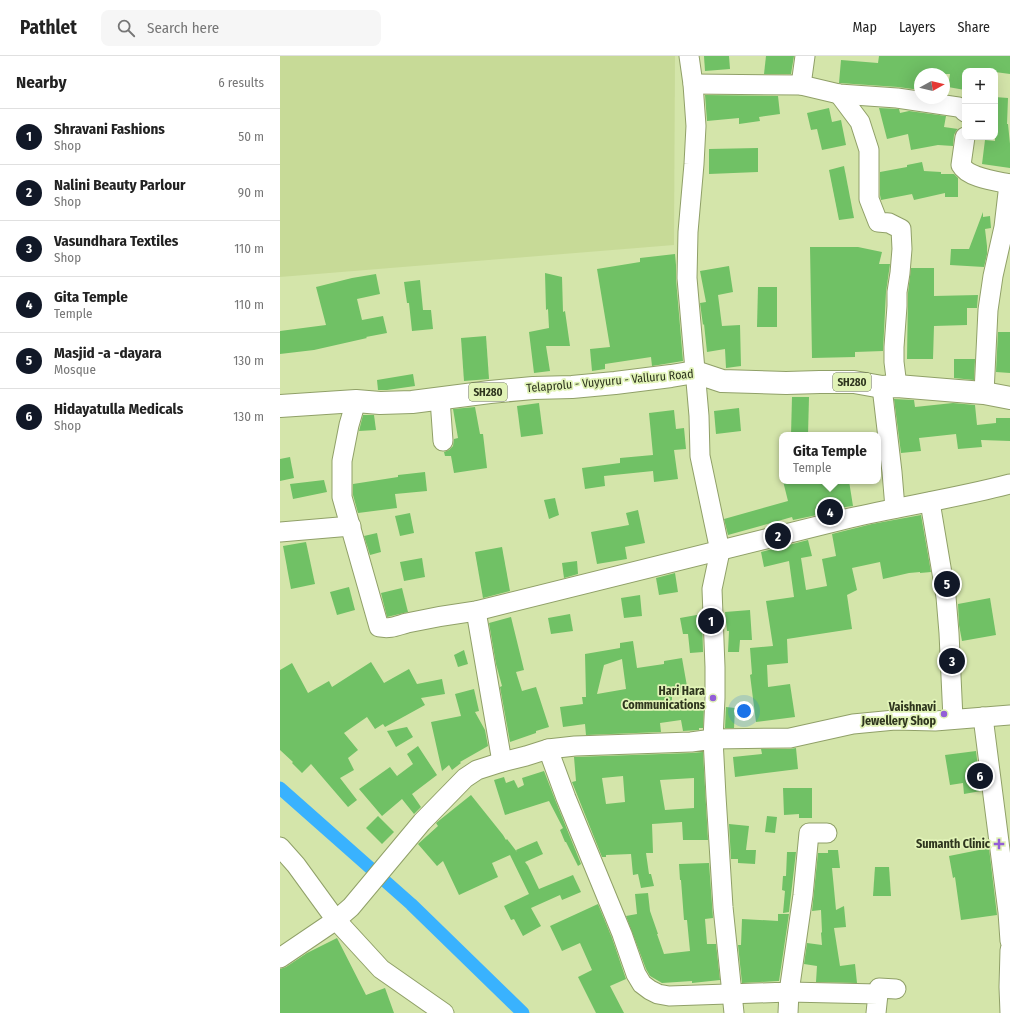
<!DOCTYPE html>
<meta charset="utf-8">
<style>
:root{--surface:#fff;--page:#f6f6f6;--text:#222;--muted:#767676;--line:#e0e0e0;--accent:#111827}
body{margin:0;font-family:"Fira Sans Condensed",sans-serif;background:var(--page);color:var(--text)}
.controls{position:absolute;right:12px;top:12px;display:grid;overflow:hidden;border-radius:8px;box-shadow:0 4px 16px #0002}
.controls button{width:36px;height:36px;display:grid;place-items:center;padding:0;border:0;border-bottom:1px solid var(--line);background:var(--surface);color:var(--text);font:20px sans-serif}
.compass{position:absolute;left:634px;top:12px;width:36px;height:36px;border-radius:50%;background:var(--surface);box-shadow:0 4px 16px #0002;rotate:82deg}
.you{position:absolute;left:464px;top:655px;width:14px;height:14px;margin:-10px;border:3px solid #fff;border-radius:50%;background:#1a73e8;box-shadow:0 0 0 6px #1a73e833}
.badge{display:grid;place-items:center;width:26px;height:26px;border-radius:50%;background:var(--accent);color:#fff;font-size:13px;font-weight:700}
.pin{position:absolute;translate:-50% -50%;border:2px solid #fff;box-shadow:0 1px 4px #0006}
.popup{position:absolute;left:499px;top:376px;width:102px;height:52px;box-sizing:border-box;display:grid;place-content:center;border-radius:8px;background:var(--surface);filter:drop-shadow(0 1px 3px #0005);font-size:13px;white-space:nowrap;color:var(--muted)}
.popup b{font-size:15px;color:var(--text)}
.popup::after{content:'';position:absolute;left:50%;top:100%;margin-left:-8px;border:8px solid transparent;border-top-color:var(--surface)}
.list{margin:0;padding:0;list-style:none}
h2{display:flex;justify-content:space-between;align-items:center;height:52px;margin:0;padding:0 16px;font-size:17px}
h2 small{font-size:13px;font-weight:400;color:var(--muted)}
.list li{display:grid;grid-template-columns:26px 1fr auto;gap:12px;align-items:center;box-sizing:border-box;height:56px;padding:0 16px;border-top:1px solid var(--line)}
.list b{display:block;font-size:15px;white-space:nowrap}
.list p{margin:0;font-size:13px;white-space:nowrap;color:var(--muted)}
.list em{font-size:13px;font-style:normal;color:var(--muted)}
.icon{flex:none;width:22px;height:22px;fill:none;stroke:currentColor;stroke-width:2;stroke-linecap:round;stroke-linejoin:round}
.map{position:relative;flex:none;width:730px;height:957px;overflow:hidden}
header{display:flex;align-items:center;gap:24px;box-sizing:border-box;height:56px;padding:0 20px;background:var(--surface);border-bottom:1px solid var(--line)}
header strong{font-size:19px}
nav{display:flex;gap:22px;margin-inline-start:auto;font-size:14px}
.search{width:280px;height:36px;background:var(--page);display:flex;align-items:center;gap:10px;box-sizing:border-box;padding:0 14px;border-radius:8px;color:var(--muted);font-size:15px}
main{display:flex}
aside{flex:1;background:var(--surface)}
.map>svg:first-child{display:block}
</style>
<header>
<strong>Pathlet</strong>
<div class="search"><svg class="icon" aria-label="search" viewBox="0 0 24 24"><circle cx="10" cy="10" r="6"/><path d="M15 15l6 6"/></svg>Search here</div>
<nav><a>Map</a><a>Layers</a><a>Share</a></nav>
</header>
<main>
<aside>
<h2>Nearby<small>6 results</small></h2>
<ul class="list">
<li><span class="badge">1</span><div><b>Shravani Fashions</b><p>Shop</p></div><em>50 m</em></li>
<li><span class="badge">2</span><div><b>Nalini Beauty Parlour</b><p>Shop</p></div><em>90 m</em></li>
<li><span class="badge">3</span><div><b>Vasundhara Textiles</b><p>Shop</p></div><em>110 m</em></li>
<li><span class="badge">4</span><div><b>Gita Temple</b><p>Temple</p></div><em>110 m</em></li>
<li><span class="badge">5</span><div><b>Masjid -a -dayara</b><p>Mosque</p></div><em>130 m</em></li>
<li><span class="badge">6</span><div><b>Hidayatulla Medicals</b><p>Shop</p></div><em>130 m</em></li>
</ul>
</aside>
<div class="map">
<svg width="730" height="957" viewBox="0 0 730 957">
<rect width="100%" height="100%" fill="#d4e5aa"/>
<!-- built -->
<polygon fill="#c7da97" points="0,0 395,0 394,189 0,221"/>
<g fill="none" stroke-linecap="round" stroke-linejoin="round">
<!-- canal -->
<polyline stroke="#39b2fe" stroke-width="13" points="0,732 131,848 243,957"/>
</g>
<!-- building -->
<g fill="#70c165" fill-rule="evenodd">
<polygon points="424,0 449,0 450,13 425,15"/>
<polygon points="486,0 514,0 511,18 484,18"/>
<polygon points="599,0 730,0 730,18 715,16 715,15 685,15 685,34 668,31 670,18 640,18 640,34 618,31 559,27 561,4 598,7"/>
<polygon points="425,39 498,40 500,58 479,61 480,65 459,68 459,62 427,65"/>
<polygon points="715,41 728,42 727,68 728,68 730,88 730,112 702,108 705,84 715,85"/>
<polygon points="549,52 552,66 561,64 566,89 542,94 537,73 531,74 527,57"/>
<polygon points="599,52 619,53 620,57 629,55 666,60 664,71 678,73 676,75 674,79 673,90 658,89 631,94 628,78 607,83"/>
<polygon points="478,92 478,116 429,118 429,93"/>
<polygon points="642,106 644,115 661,116 661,118 674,118 678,122 678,141 665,141 665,137 634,144 632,138 601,144 600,139 600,116 627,111 627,109"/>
<polygon points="564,110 574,162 559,164 549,114"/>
<polygon points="703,156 703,161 710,160 711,172 705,173 707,190 707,198 704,211 670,209 671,193 689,193"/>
<polygon points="530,191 578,191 602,196 599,208 610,208 606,236 603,295 575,296 575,301 532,302"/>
<polygon points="395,198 396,209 396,223 403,305 372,310 371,301 325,308 325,313 312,315 310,293 330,291 317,213 360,206 360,202"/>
<polygon points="449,210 453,236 438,239 442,270 460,269 461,310 446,312 445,293 427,296 424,268 423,269 420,247 426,246 420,215"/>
<polygon points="631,212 654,212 654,240 698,239 697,252 687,252 687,269 654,270 653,303 627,303 628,237"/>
<polygon points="265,217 282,221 283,256 285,255 290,290 266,290 270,315 254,317 249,276 269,272 268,253 266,254"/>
<polygon points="96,218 100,238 77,243 82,264 103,260 107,277 86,281 87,282 34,294 0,298 0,275 46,269 36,231 72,222"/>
<polygon points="140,224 143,254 151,254 153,273 132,275 129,247 127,247 124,226"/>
<polygon points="478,231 497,231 497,271 477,271"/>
<polygon points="718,276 730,276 730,317 716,316"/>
<polygon points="206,280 209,323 184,325 181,282"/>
<polygon points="674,303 695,303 694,324 674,322"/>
<polygon points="133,318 135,330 107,334 98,334 97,324"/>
<polygon points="512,341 529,341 528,379 511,379"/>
<polygon points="614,343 634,344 635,351 673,347 695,349 697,369 716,367 716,362 730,362 730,385 701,384 702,391 678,393 676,378 639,382 641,395 621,397"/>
<polygon points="259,347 263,378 241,381 237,350"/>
<polygon points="195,351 200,378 203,378 207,412 174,417 171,400 165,400 164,396 169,394 173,390 174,383 178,382 173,353"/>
<polygon points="459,352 461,375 436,378 434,355"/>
<polygon points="394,354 396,373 404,372 406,393 394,394 398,423 374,426 373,415 324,420 325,430 305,433 302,412 340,407 340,402 373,399 369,357"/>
<polygon points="83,359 94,359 96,374 79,375"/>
<polygon points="10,401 14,422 0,425 0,403"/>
<polygon points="145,416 147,435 115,438 117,452 78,457 73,439 73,428 118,421 118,419"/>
<polygon points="44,424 47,436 13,443 10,428"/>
<polygon points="503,425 569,425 573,450 536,455 537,459 513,464 512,461 448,479 444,463 508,445"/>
<polygon points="275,442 279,459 269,463 264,444"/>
<polygon points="358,454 365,487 345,491 347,503 317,508 311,476 349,469 346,457"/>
<polygon points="130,457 134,477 120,480 115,460"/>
<polygon points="641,459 651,516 640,517 640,516 629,517 603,523 600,506 572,512 577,534 567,539 572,573 507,583 508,607 487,609 488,631 510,628 515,661 476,666 470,619 472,618 470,592 493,590 486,545 514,541 509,505 484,511 481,496 528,484 532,500 521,502 526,534 547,530 542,503 556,500 552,478 592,468"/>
<polygon points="97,477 101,496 90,499 84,480"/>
<polygon points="26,486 35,528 11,533 3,490"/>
<polygon points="222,491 230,535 203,542 195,496"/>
<polygon points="142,502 145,521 124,525 120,506"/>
<polygon points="297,505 298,518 284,522 282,507"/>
<polygon points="395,517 398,536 379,539 376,522"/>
<polygon points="69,531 75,554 57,559 50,536"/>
<polygon points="122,532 128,556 107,561 101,537"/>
<polygon points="360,539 362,560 344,562 341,542"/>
<polygon points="710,542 716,579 682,585 679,569 678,548"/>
<polygon points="470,554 472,584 460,584 459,596 448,596 449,575 447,575 445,556"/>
<polygon points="290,558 293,575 271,578 268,562"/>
<polygon points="422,558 423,596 410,597 408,578 403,578 400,562"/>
<polygon points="231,561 244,614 236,616 242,635 256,631 269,671 256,675 256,677 230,686 220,631 222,630 216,608 209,567"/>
<path d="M353 585 357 612 384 608V605L402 602 408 636 392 637V647L424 650 423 672H419V674L403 675 401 664 380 667 381 676 306 679 305 668 283 671 280 651 303 648 302 641H306L305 598 340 592V587ZM342 603 346 633 317 638 324 609Z"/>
<polygon points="184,594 188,608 178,611 174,599"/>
<polygon points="91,606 104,627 129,613 137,628 162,623 165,638 141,642 145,649 105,671 103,668 95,673 87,661 64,677 78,694 68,702 74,714 60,722 77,744 68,751 31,708 22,717 12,707 13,706 0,694 0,614 12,607 28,637 49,625 52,631"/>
<polygon points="194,633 199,655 195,656 205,674 208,690 180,706 181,707 172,714 169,709 162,715 151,666 181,660 175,638"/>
<polygon points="446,651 455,652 454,672 445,672"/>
<polygon points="127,671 133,681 116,691 107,675"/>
<polygon points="138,690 157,719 132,738 141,751 134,758 122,743 102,760 79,733 110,711 117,720 133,708 127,698"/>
<polygon points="516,692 518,713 455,721 453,701 482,698 481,693 510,693"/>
<polygon points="696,695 701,735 684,738 683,727 670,729 665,699"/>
<path d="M423 696 428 784H403L402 766 372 768 373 797H366L369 818H371L374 830 361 832 358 818 353 819 351 798 326 799V801H322L292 726 296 725 294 701 411 697ZM343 720 345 746 326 748 322 722ZM414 722V752L385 754 380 724Z"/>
<polygon points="264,715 276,746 301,808 298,810 286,786 285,786 280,774 283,772 269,745 225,759 214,724 224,721 226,727 234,724 238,732 244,729 242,722"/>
<polygon points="503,732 532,732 532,762 519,762 519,758 504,759"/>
<polygon points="191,739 223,779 226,784 227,783 237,796 236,794 257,785 263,798 245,806 248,810 259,833 293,819 301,836 282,844 280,839 251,852 261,870 243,880 234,863 231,864 224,850 249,838 230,799 212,807 218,821 179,839 163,805 157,810 138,788 158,770 156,767"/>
<polygon points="98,760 114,776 102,788 86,772"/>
<polygon points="487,760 497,761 495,777 485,776"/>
<polygon points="449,768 469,770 466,794 476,794 475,808 458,807 458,803 451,803"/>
<polygon points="709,792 717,859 681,864 675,821 673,822 669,800"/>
<polygon points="548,794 558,794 560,812 552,812 556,854 564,850 566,871 554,872 560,910 575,908 577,927 536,926 537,910 524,908 527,887 542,889 541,877 542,876 541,854 532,855 538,797 548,797"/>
<polygon points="507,796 516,796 509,856 503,857 505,835 502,834 503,820 506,820"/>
<polygon points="429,807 433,862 425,863 427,888 436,888 440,924 412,927 412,925 382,927 370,920 366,913 346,860 357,858 355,838 368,837 370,855 378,878 377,878 384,898 410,895 407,864 404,864 401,824 400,824 399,808"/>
<polygon points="595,811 609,811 611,840 593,840"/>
<polygon points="318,848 332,882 346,923 330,930 344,957 316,957 298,921 312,914 300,887 282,895 270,870"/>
<polygon points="498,858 509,858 499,925 462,927 458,889 461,889 462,863 498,865"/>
<polygon points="57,882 86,939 105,932 114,957 0,957 0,913 6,911 27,897"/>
</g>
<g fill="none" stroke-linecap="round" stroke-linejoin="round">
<!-- minor casing -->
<g stroke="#90a068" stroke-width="21">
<g id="minor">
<polyline points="409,0 413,28 416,70 414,108 408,176 407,222 419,360 420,400 440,495 432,533 435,611 435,642 433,683 510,682 573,668 615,664 655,665 730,659"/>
<polyline points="413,28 521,29 559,38 617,42 678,51 682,53 685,56"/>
<polyline points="521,29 525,0"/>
<polyline points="559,38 580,66 589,94 589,143 598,166 609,167 621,173 622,193 620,217 617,236 617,250 614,291 614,306 617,330"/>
<path d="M685 81 681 109C688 122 716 125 730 128"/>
<polyline points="602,331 612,416 615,452"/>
<polyline points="704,337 708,254 713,220 724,171 729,128"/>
<polyline points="160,343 163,385"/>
<path d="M76 345 69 369 62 405V441L99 571C111 573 116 570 127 567 150 562 173 558 196 555L570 462C623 450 677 442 730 428"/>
<polyline points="650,446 666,541 669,577 673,663"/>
<polyline points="0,476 71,470"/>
<polyline points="196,555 222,706"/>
<polyline points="703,661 728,856 730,885"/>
<polyline points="268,693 286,742 342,878 356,918 362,928 370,934 378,938 389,940 509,936 523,839 529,777 547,777"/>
<polyline points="0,791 16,809 56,864 101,913 164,957"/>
<polyline points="0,902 56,864 71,851 142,766 185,722 197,714 222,706 246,700 268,693 295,690 411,686 433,683 436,740 443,851 454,957"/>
<polyline points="598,938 599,932 616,933"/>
<polyline points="508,957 509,936 598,938 596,957"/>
<polyline points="730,957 729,931 730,894"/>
</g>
</g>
<!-- major casing -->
<g stroke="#90a068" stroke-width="24">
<polyline id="major" points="0,350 76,345 100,347 132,346 210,336 253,332 292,331 335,327 391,320 415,316 442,325 506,327 540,326 574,326 602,331 617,330 678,335 704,337 730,342"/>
</g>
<!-- minor -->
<use href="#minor" stroke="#fff" stroke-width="19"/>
<!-- major -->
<use href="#major" stroke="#fff" stroke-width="22"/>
</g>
<!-- markers -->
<g fill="#935ed7" stroke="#e1f3b7" stroke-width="1.5">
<circle cx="433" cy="642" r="4"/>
<circle cx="664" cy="658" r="4"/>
<path d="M717 782h4v4h4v4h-4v4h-4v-4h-4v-4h4z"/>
</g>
<g text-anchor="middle" stroke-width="3.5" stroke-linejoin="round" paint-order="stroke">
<!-- shield labels -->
<g fill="#e1f3b7" stroke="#646e4c" stroke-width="1">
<rect x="553" y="317" width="38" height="18" rx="3"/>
<rect x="189" y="327" width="38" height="18" rx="3"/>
</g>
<g font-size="11" font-weight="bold" fill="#2e351e">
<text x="572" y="330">SH280</text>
<text x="208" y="340">SH280</text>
</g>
<!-- street labels -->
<g font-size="12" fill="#2e351e" stroke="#e1f3b7">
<text transform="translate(330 325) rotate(-5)" y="4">Telaprolu - Vuyyuru - Valluru Road</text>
</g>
<!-- poi labels -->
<g font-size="12" font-weight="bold" fill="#2e351e" stroke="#e1f3b7" text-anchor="end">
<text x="425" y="639">Hari Hara<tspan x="425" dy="14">Communications</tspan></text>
<text x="656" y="655">Vaishnavi<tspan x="656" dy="14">Jewellery Shop</tspan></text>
<text x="710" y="792">Sumanth Clinic</text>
</g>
</g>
</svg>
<div class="controls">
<button>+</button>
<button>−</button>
</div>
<svg class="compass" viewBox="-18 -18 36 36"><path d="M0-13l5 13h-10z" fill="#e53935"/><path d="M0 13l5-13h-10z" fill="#767676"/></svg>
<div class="you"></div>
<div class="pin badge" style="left:431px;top:565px">1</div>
<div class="pin badge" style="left:498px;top:480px">2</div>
<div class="pin badge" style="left:672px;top:605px">3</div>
<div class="pin badge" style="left:550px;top:456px">4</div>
<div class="popup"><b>Gita Temple</b>Temple</div>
<div class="pin badge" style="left:667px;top:528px">5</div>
<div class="pin badge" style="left:700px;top:720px">6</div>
</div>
</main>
